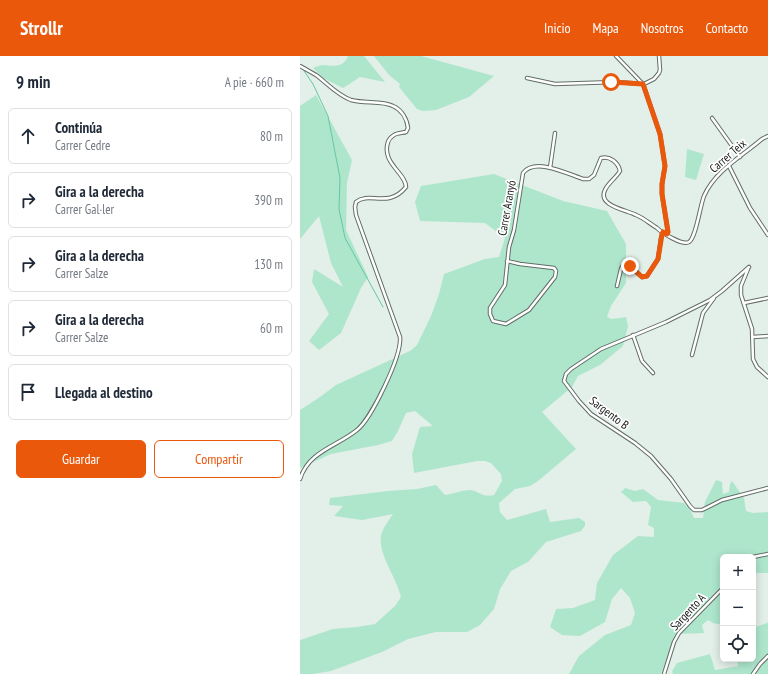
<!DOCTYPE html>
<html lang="es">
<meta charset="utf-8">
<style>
:root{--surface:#fff;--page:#f2f2f3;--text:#1f2937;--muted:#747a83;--line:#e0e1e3;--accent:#ea580c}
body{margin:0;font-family:"PT Sans Narrow",sans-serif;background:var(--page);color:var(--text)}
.controls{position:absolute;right:12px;bottom:12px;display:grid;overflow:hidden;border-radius:6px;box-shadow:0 2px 10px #0003}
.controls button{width:36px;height:36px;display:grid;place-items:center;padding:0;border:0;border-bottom:1px solid var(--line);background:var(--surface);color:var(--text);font:20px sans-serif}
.stop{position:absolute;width:12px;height:12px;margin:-9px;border:3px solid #ea580c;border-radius:50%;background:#fff}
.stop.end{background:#ea580c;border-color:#fff;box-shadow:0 1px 4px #0008}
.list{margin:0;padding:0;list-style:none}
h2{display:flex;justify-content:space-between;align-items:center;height:52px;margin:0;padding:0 16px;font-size:17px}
h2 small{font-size:13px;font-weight:400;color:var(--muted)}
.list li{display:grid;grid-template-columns:26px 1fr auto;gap:12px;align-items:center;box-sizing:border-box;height:56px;margin:0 8px 8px;padding:0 8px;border:1px solid var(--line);border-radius:6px}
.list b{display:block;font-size:15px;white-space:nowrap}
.list p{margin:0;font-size:13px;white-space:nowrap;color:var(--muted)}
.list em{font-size:13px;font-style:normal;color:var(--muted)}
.actions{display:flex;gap:8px;padding:12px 16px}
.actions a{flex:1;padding:9px 0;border:1px solid var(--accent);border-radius:6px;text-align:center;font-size:14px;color:var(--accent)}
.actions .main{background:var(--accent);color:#fff}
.icon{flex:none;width:22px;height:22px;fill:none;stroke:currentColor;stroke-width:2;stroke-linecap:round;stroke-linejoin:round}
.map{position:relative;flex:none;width:468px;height:618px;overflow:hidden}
header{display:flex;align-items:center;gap:24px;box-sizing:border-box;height:56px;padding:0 20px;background:var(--accent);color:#fff}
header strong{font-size:19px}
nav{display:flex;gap:22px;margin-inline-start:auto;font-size:14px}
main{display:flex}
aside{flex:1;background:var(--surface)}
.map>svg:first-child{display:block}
</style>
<header>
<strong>Strollr</strong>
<nav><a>Inicio</a><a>Mapa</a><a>Nosotros</a><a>Contacto</a></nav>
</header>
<main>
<aside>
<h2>9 min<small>A pie · 660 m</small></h2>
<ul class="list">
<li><svg class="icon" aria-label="ahead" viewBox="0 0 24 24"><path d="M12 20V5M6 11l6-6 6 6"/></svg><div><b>Continúa</b><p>Carrer Cedre</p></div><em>80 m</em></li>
<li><svg class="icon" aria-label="right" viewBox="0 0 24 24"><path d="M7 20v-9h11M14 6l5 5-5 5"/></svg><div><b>Gira a la derecha</b><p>Carrer Gal·ler</p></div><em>390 m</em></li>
<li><svg class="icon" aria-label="right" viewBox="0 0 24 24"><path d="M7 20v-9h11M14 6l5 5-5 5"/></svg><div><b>Gira a la derecha</b><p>Carrer Salze</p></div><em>130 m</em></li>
<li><svg class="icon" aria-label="right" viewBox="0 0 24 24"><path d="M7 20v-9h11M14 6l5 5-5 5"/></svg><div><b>Gira a la derecha</b><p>Carrer Salze</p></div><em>60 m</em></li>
<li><svg class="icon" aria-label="arrive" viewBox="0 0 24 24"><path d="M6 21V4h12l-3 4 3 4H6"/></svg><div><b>Llegada al destino</b></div></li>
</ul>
<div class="actions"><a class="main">Guardar</a><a>Compartir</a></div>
</aside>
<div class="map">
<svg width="468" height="618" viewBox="0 0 468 618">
<rect width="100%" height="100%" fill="#e3efe9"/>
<!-- green -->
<g fill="#aee6cc">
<path d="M48 0H64L85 26 60 21 43 32 23 22 13 12C16 11 20 9 23 9 33 10 44 12 48 0Z"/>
<polygon points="74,0 121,0 194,20 169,41 136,54 123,55 117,53 99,31 100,28 89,19"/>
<polygon points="16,39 52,104 47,127 46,174 68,221 61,232 41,277 19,294 9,285 29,258 12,226 14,213 43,231 31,207 19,160 0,183 0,50"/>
<polygon points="387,93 404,98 396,124 385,121"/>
<path d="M194 118 263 145 307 155 326 188V227L311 250 307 261 312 263 326 261 328 270 323 290 300 309 278 320 272 331 242 356 276 393 238 425 230 430 215 433 199 447 200 456 207 464 246 453 250 466 279 462 285 466V470L281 475 246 486 228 506 211 515 200 533 194 553 180 569 167 576H136L108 583 82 596 31 615 13 618H0V584L33 573 57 571 75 568 95 550 101 541C97 522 78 499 81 479 83 472 89 464 93 458L62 464 34 460 43 450 29 449 30 442 88 435 117 433 136 429 145 439C153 438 162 434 170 434 180 435 182 442 194 439L202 425 201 418 191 407 185 405H177L114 417 112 398 120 371 133 370 115 355 106 357 98 375 92 385 78 389 31 398 0 412V354L20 341 36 329 110 295 117 289 131 260 139 238 144 218 185 203 199 201 205 182 185 167 120 165 115 146 121 130Z"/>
<polygon points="416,424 422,426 423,438 429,436 430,428 432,425 444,442 446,455 453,457 468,456 468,517 453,517 453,501 423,501 423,569 413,567 408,564 402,569 404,577 376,578 361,618 269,618 279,600 305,579 331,569 335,557 330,542 321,532 312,543 305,566 280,580 262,579 250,571 256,553 273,552 295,544 297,527 313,499 338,480 354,481 354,472 348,469 351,451 346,445 333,446 321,436 325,432 335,435 343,433 358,444 384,447 390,453 394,462 403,462 405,446"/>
<polygon points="468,566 468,618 373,618 372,615 377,607 410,598 415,614 438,610 437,603 453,603 453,572 467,567"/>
</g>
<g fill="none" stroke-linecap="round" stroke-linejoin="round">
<!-- stream -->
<polyline stroke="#64c8a0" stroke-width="1" points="2,12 13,28 28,60 40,122 39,153 45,182 83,251"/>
<!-- minor casing -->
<g stroke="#626d67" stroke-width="4.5">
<g id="minor">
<polyline points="316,0 342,27"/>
<path d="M0 10C5 13 11 16 16 19 28 28 37 39 51 44 65 48 82 44 93 50 102 54 107 63 108 72L106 76C102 77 97 77 94 79 91 81 89 83 88 86 81 107 106 117 106 131 88 153 70 135 56 146L55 151 56 159 100 281C102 300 71 363 57 374 36 391 9 395 0 423"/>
<polyline points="227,22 255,28 316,26 344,28 354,23 359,17 360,14 359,0"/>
<polyline points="343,28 360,78 365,110 362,128 362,138 368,176 367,178"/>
<polyline points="412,62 440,101"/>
<polyline points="429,110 450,152 468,179"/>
<polyline points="250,112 255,77"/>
<path d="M207 205 220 208 254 212 256 215 255 221 229 254 206 268 193 265 190 258V252L205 229 209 191 214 174 223 117C235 101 268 118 283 123H289L294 119 301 102C310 100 318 106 320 115 316 122 308 127 305 134 297 150 327 154 336 159 344 162 350 168 357 172 362 177 383 190 389 186 396 182 400 150 404 140 415 115 442 100 462 83L468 80"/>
<polyline points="449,211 422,235 410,244 366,266 301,293 271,313 266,318 264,325 279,345 291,358 335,387 351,400 371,423 390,450 394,454 402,454 422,444 468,432"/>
<polyline points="448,213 441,230 441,239 452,273 453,303 457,311 468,321"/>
<polyline points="317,230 321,213 324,208 328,209 342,221 347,220 358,203 361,182 363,176"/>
<polyline points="444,247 468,242"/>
<polyline points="333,279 342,305 353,317"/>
<polyline points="453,281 468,280"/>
<polyline points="392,299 403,257 414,242"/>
<polyline points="453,501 468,498"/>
<polyline points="364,618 374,586 379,577 423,532"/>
<polyline points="453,618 460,608 468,600"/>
</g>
</g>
<!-- minor -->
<use href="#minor" stroke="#fff" stroke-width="2.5"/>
</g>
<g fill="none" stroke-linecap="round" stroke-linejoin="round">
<!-- route -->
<polyline stroke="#ea580c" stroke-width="5" points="311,26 343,28 360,78 365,110 362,128 362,138 368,176 367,178 363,176 362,178 358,203 347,220 342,221 330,210"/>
</g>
<g text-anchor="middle" stroke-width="3.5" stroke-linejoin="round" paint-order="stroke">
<!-- street labels -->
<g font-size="12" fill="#141816" stroke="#fff">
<text transform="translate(428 100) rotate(-41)" y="4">Carrer Teix</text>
<text transform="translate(207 152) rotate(-80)" y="4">Carrer Aranyó</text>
<text transform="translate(309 357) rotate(37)" y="4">Sargento B</text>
<text transform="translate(388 556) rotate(-47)" y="4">Sargento A</text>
</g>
</g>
</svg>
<div class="controls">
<button>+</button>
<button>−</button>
<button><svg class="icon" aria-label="locate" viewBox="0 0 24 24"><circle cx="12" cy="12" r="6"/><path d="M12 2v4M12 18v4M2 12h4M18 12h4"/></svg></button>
</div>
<div class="stop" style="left:311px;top:26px"></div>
<div class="stop end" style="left:330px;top:210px"></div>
</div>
</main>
